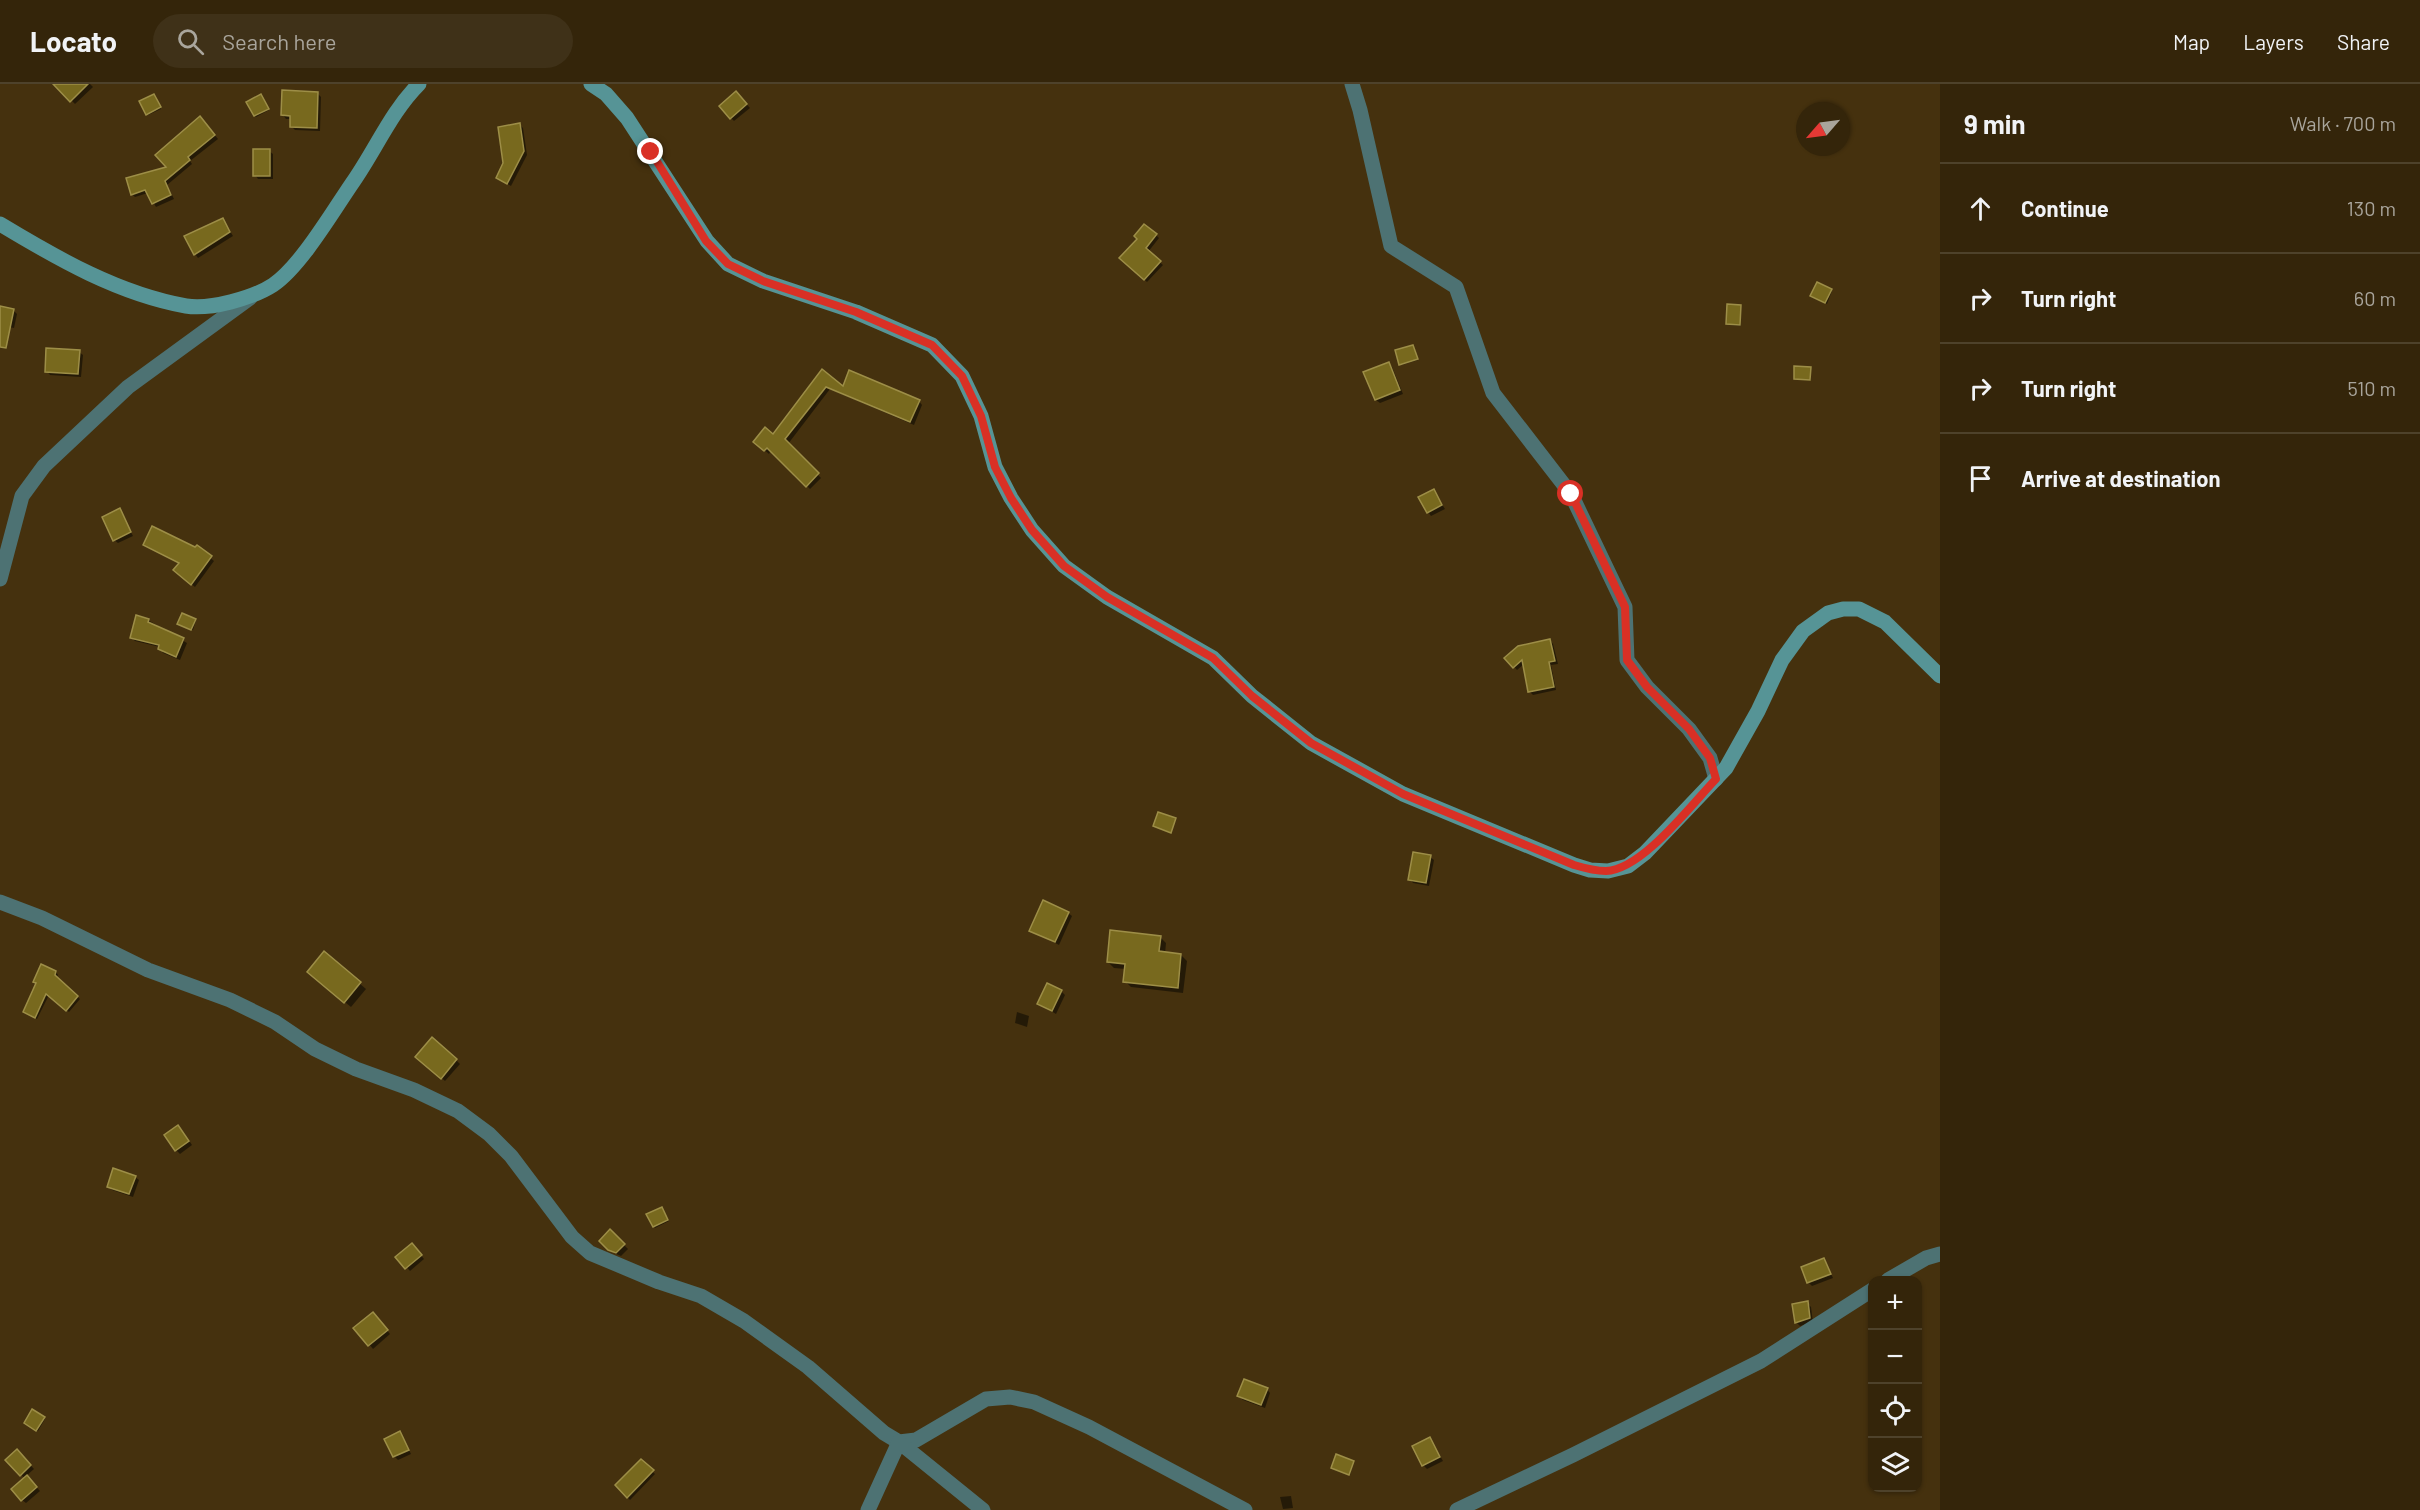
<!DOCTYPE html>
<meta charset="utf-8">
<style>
:root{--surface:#34250a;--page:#3f3118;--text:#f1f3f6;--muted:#a9a59c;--line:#4e422b}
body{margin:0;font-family:Barlow,sans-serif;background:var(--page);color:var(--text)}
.controls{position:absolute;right:18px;bottom:18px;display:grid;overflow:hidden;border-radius:12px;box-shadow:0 2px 4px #0004}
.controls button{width:54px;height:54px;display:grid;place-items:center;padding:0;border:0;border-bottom:2px solid var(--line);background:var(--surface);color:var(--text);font:30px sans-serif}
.compass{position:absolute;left:1796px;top:18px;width:54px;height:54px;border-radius:50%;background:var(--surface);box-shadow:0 2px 4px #0004;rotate:242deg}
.stop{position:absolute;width:18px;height:18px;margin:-14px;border:4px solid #d93025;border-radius:50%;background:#fff}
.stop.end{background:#d93025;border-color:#fff;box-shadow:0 2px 6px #0008}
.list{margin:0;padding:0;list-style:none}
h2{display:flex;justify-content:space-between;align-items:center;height:78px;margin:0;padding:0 24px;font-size:26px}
h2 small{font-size:20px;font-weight:400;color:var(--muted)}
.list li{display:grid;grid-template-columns:39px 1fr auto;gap:18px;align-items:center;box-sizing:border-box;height:90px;padding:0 24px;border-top:2px solid var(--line)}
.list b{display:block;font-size:22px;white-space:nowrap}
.list em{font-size:20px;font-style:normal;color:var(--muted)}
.icon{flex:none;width:33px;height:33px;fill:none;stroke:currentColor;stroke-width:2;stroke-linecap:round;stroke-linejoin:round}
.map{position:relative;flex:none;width:1940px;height:1426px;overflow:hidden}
header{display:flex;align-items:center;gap:36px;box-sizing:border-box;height:84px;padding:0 30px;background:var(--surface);border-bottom:2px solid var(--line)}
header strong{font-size:28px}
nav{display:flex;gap:33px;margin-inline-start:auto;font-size:21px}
.search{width:420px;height:54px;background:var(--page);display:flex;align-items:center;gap:15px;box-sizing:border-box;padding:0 21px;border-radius:33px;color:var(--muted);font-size:22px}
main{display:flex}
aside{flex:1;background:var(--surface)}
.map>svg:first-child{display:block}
</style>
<header>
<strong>Locato</strong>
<div class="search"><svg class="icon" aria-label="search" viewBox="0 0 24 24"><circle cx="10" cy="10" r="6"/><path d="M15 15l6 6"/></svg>Search here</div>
<nav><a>Map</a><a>Layers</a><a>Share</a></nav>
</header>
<main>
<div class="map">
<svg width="1940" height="1426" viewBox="0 0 1940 1426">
<rect width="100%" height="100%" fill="#45310e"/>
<!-- shadow -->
<g fill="#0007">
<polygon points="60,0 90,0 93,3 75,20 58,3"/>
<polygon points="317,9 321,13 320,47 295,46 291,42 292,35 286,35 283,31"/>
<polygon points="739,12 750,24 734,37 731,34"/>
<polygon points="156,13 161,25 148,31 147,30"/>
<polygon points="262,13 269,26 256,33 255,31"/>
<polygon points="203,37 218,55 190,77 192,80 167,101 174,115 156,123 148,109 135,113 132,110 168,84"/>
<polygon points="520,41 523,44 527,71 511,102 501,96"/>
<polygon points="269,67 273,70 273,95 258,95 255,91"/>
<polygon points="223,136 233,152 198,174 195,170"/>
<polygon points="1156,151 1159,154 1148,168 1163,181 1147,198 1122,174"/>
<polygon points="1831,206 1832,207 1827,220 1813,213"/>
<polygon points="0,223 13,226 17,230 14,244 0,241"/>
<polygon points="1741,223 1741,242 1729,241 1727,239"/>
<polygon points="1413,262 1418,276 1402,281 1401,280"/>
<polygon points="79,268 83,271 81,293 50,291 47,287"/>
<polygon points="1389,280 1392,283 1403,310 1380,319 1376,316"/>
<polygon points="1810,285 1811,296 1795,294"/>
<polygon points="823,288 844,304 919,317 922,321 914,341 830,305 788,360 821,394 810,405 771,366 769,370 755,358 773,352"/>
<polygon points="1433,407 1445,425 1431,432 1428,428"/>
<polygon points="119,426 133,452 118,459 114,456"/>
<polygon points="144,461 195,465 197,463 214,477 195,503 178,489 180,480"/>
<polygon points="148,536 187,559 180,576 163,569 160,563 135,557 132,554"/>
<polygon points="196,536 193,546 180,541"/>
<polygon points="1550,556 1553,560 1558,580 1551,581 1556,606 1533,611 1529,607 1524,580 1517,586 1506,574"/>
<polygon points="1430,773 1434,776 1429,802 1413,799 1410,795"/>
<polygon points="1068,829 1072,832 1059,861 1031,846"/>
<polygon points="1160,853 1166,859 1165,870 1181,871 1187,877 1183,909 1131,903 1125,897 1126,885 1114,884 1108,878"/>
<polygon points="324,869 366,905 351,923 314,893"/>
<polygon points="56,888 58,891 56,894 80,915 69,928 49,911 37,935 27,930"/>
<polygon points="1061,907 1065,911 1056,930 1039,920"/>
<polygon points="1017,928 1029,932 1027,943 1015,939"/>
<polygon points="421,976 456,976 460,980 445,997"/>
<polygon points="182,1046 192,1061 180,1070 176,1066"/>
<polygon points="135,1093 139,1096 133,1113 112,1106 109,1103"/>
<polygon points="663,1126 669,1137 655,1144 648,1131"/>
<polygon points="610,1147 628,1165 621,1172 614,1169 601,1157"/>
<polygon points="412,1161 424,1175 410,1187 398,1173"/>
<polygon points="1824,1175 1833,1194 1812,1202 1808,1198"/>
<polygon points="1807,1219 1811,1223 1813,1238 1800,1242 1796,1238"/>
<polygon points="376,1233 390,1250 373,1265 356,1244"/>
<polygon points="1267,1305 1270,1309 1265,1324 1243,1316 1239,1312"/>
<polygon points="44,1334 45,1335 38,1347 27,1340"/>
<polygon points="400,1349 411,1370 398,1376 394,1372"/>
<polygon points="1430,1355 1443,1377 1427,1385 1423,1381"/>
<polygon points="17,1367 34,1385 26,1392 40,1407 26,1419 22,1416 25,1395 8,1376"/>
<polygon points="641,1377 655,1390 630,1416 617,1401"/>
<polygon points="1353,1378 1350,1391 1334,1385"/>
<polygon points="1291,1412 1293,1424 1283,1425 1280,1413"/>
</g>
<!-- building -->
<g fill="#78691e" stroke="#9d8e47" stroke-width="1.5">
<polygon points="53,0 88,0 70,18"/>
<polygon points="282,6 318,8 317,44 290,43 290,32 281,31"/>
<polygon points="736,7 747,20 730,35 719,22"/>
<polygon points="154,10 161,23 146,31 139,17"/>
<polygon points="261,10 269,25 254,32 246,18"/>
<polygon points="200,32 215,51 188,73 190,76 165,97 171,111 152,120 145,106 131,111 126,94 166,83 155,71"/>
<polygon points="520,39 524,67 507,100 496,94 503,79 498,43"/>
<rect x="253" y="65" width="17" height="27"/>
<polygon points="223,134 230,148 194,171 184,152"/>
<polygon points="1144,140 1157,150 1146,164 1161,177 1144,196 1119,174 1137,155 1134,152"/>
<polygon points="1817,198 1832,205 1825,219 1810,212"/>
<polygon points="1727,220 1741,221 1740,241 1726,240"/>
<polygon points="0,222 14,225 6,264 0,263"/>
<polygon points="1413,261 1418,275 1399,281 1395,266"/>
<polygon points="46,264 80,266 78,290 45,288"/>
<polygon points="1389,278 1400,306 1375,316 1363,288"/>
<polygon points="1794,282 1811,283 1810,296 1794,295"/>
<polygon points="822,285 843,302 849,286 920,316 910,338 826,303 785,355 819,389 806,403 767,364 764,367 753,358 765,343 773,350"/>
<polygon points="1434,405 1442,421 1427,429 1418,413"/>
<polygon points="120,424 131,448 113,457 102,433"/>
<polygon points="152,442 195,463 197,461 212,472 191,501 173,486 179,479 143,461"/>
<polygon points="182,529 196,535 191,546 177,540"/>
<polygon points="136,531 149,535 148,538 184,554 176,573 158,565 159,561 130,554"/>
<polygon points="1550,555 1555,577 1549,578 1554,603 1528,608 1522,576 1513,584 1504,574 1518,562"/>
<polygon points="1158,728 1176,734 1171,749 1153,742"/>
<polygon points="1413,768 1431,771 1426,799 1408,796"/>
<polygon points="1043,816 1069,828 1055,858 1029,847"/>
<polygon points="1110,846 1161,852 1159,867 1181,870 1178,904 1123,898 1125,880 1107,878"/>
<polygon points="324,867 361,898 344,919 307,888"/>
<polygon points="41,880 56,887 55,891 78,912 66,927 46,910 35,934 23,928 36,899 33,898"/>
<polygon points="1047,899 1062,906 1052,927 1037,920"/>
<polygon points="432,953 457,975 441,995 415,973"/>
<polygon points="178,1041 189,1057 175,1067 164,1051"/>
<polygon points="113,1084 136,1092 129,1110 107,1103"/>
<polygon points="662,1123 668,1136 653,1143 646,1130"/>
<polygon points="610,1145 625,1160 616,1169 608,1166 599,1157"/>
<polygon points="412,1159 422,1171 405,1185 395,1173"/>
<polygon points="1824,1174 1831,1190 1807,1199 1801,1183"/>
<polygon points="1808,1217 1810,1234 1795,1239 1792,1220"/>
<polygon points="373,1228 388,1246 368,1262 353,1244"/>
<polygon points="1244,1295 1268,1304 1261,1321 1237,1312"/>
<polygon points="32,1325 45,1333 36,1347 24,1339"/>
<polygon points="400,1347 409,1366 393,1373 384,1355"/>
<polygon points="1430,1353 1440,1373 1422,1382 1412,1362"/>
<polygon points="17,1365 31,1381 20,1392 5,1376"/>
<polygon points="1336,1370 1354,1377 1349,1391 1331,1384"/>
<polygon points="641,1375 654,1386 627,1414 615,1401"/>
<polygon points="27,1391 37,1403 21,1417 11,1405"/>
</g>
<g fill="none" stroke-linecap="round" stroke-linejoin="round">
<!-- minor -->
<g stroke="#4d7273" stroke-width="15">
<polyline points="1352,0 1360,26 1391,162 1456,203 1493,309 1571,410 1625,523 1627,576 1647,603 1689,645 1710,674 1716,695"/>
<polyline points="0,495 22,412 44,382 128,303 250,214"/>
<polyline points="0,818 42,834 148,886 230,916 275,938 315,965 356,985 414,1006 458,1027 489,1050 511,1072 572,1153 590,1169 659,1198 701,1212 744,1237 808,1283 884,1349 899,1358 916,1356 986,1315 1010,1313 1034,1318 1089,1343 1245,1426"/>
<polyline points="1888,1196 1926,1174 1940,1170"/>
<polyline points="868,1426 899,1358 983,1426"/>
<polyline points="1457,1426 1573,1371 1761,1277 1872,1206"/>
</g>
<!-- secondary -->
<g stroke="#569496" stroke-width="15">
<polyline points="591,0 606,10 627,34 707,157 728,180 763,197 856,228 932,261 962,292 981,332 995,383 1011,414 1032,446 1064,482 1107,513 1213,574 1252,612 1311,659 1403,710 1574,781 1590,786 1608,787 1628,782 1645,769 1726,684 1758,627 1782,576 1803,547 1828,529 1843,525 1859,525 1885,538 1940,592"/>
<path d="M0 140C58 175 119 210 186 222 210 226 253 214 273 201 301 182 333 127 353 98 376 65 391 28 419 0"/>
</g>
</g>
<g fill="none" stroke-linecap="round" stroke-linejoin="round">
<!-- route -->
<path stroke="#d93025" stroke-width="8" d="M651 68 706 157 728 180 763 197 856 228 932 261 962 292 981 332 995 383 1011 414 1032 446 1064 482 1107 513 1213 574 1252 612 1311 659 1403 710 1574 781C1584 784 1595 787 1606 787 1642 786 1691 721 1716 695L1710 674 1689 645 1647 603 1627 576 1625 523 1571 410"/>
</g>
</svg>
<div class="controls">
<button>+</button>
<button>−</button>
<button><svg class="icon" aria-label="locate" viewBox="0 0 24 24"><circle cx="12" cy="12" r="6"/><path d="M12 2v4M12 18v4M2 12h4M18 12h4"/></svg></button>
<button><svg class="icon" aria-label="layers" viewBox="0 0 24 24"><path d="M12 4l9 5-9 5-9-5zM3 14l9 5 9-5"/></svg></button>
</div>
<svg class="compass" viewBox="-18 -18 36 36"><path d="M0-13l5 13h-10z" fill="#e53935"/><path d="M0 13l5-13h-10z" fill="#a9a59c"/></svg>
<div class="stop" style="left:1571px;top:410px"></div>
<div class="stop end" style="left:651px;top:68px"></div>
</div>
<aside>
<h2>9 min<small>Walk · 700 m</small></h2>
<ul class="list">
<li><svg class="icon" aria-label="ahead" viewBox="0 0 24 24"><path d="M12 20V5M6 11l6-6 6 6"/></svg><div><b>Continue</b></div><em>130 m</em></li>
<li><svg class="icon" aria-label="right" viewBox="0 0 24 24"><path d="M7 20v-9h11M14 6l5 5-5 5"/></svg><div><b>Turn right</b></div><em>60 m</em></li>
<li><svg class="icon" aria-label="right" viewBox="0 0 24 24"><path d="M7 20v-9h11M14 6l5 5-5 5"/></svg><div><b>Turn right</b></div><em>510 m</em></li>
<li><svg class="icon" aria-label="arrive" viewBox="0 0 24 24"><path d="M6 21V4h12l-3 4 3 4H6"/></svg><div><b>Arrive at destination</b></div></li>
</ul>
</aside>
</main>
